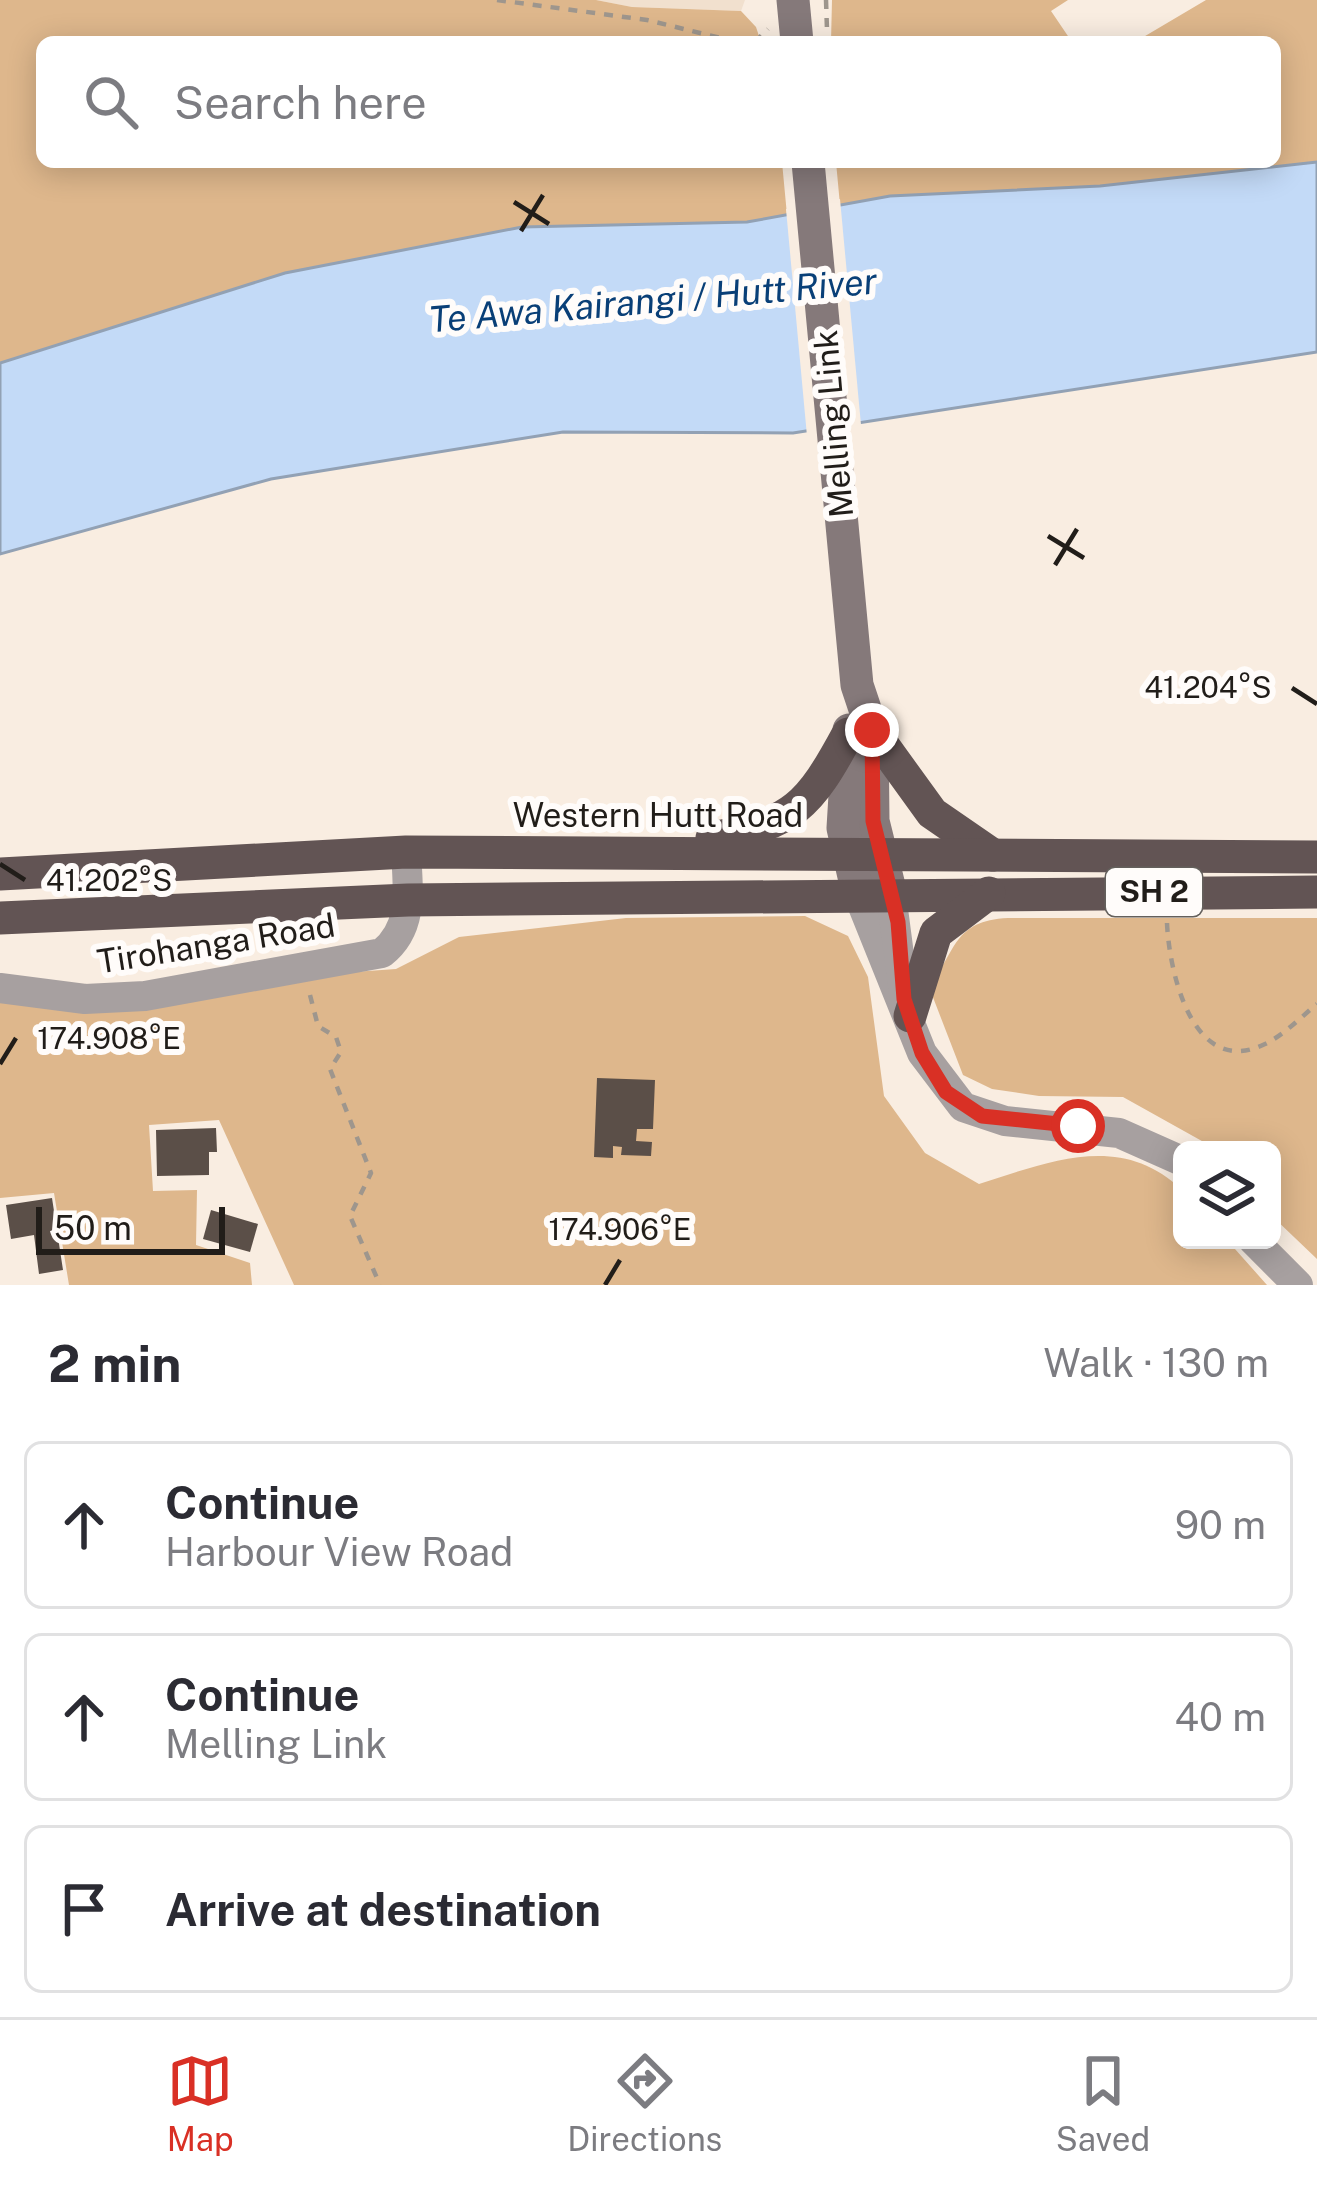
<!DOCTYPE html>
<meta charset="utf-8">
<style>
:root{--surface:#fff;--page:#f2f2f3;--text:#2b2b33;--muted:#7c7c81;--line:#e1e1e2;--accent:#d93025}
body{margin:0;font-family:"Public Sans",sans-serif;background:var(--page);color:var(--text)}
.controls{position:absolute;right:36px;bottom:36px;display:grid;overflow:hidden;border-radius:18px;box-shadow:0 6px 30px #0003}
.controls button{width:108px;height:108px;display:grid;place-items:center;padding:0;border:0;border-bottom:3px solid var(--line);background:var(--surface);color:var(--text);font:60px sans-serif}
.scale{position:absolute;left:36px;bottom:30px;width:189px;box-sizing:border-box;padding-left:12px;border:6px solid #211d19;border-top:0;font-size:33px;line-height:42px;white-space:nowrap;color:#211d19;-webkit-text-stroke:9px #fffcfa;paint-order:stroke}
.stop{position:absolute;width:36px;height:36px;margin:-27px;border:9px solid #d93025;border-radius:50%;background:#fff}
.stop.end{background:#d93025;border-color:#fff;box-shadow:0 3px 12px #0008}
.list{margin:0;padding:0;list-style:none}
h2{display:flex;justify-content:space-between;align-items:center;height:156px;margin:0;padding:0 48px;font-size:51px}
h2 small{font-size:39px;font-weight:400;color:var(--muted)}
.list li{display:grid;grid-template-columns:78px 1fr auto;gap:36px;align-items:center;box-sizing:border-box;height:168px;margin:0 24px 24px;padding:0 24px;border:3px solid var(--line);border-radius:18px}
.list b{display:block;font-size:45px;white-space:nowrap}
.list p{margin:0;font-size:39px;white-space:nowrap;color:var(--muted)}
.list em{font-size:39px;font-style:normal;color:var(--muted)}
.icon{flex:none;width:66px;height:66px;fill:none;stroke:currentColor;stroke-width:2;stroke-linecap:round;stroke-linejoin:round}
.map{position:relative;flex:none;width:1317px;height:1285px;overflow:hidden}
.search{position:absolute;background:var(--surface);box-shadow:0 6px 30px #0003;left:36px;right:36px;top:36px;height:132px;display:flex;align-items:center;gap:30px;box-sizing:border-box;padding:0 42px;border-radius:18px;color:var(--muted);font-size:45px}
.sheet{height:732px;background:var(--surface)}
nav{display:flex;justify-content:space-around;align-items:center;box-sizing:border-box;height:168px;border-top:3px solid var(--line);background:var(--surface);font-size:33px;color:var(--muted)}
nav a{display:grid;justify-items:center;gap:6px}
nav .on{color:var(--accent)}
.map>svg:first-child{display:block}
</style>
<div class="map">
<svg width="1317" height="1285" viewBox="0 0 1317 1285">
<rect width="100%" height="100%" fill="#f9ede1"/>
<!-- built -->
<polygon fill="#f1e0ce" points="596,0 745,0 741,11 632,7"/>
<!-- green -->
<g fill="#deb78c">
<polygon points="0,0 596,0 632,7 741,11 756,27 761,42 42,42 42,162 782,162 787,215 747,222 522,227 285,273 0,363"/>
<polygon points="832,0 1068,0 1051,11 1072,42 831,42"/>
<polygon points="1206,0 1317,0 1317,162 1100,186 890,196 840,205 836,162 1275,162 1275,42 1135,42"/>
<path d="M805 916 848 936 868 977 884 1096 925 1153 979 1184C1049 1162 1121 1131 1182 1190V1240H1227L1267 1285H294L219 1120 149 1125 153 1191 197 1190 196 1245 250 1263 252 1285H69L54 1193 0 1198V997L396 969 459 937 626 918Z"/>
<path d="M1008 918H1317V1259L1272 1216V1150H1218L1123 1097 1039 1096 992 1089 963 1075 929 987C957 950 953 921 1008 918Z"/>
</g>
<!-- water -->
<polygon fill="#c3daf7" stroke="#92a1b4" stroke-width="3" points="1317,162 1317,352 793,433 563,432 271,479 0,554 0,363 285,273 522,227 747,222 890,196 1100,186"/>
<!-- pier -->
<polygon fill="#f9ede1" points="840,199 861,425 807,436 786,209"/>
<!-- building -->
<g fill="#5b4f48">
<polygon points="597,1078 655,1080 653,1129 637,1129 636,1141 652,1142 651,1156 621,1155 622,1147 613,1146 613,1158 594,1157"/>
<polygon points="216,1128 217,1152 209,1152 209,1175 157,1176 156,1130"/>
<polygon points="52,1198 63,1270 39,1274 34,1235 11,1239 6,1205"/>
<polygon points="211,1210 258,1224 250,1252 203,1239"/>
</g>
<g fill="none" stroke-linecap="round" stroke-linejoin="round">
<!-- path -->
<g stroke="#9e968d" stroke-width="4.5" stroke-dasharray="9 9" stroke-linecap="butt">
<polyline points="497,0 647,20 737,42"/>
<polyline points="826,0 827,30"/>
<polyline points="755,42 768,29"/>
<path d="M1167 923C1169 970 1192 1080 1265 1044 1284 1035 1301 1017 1317 1004"/>
<polyline points="310,995 318,1026 336,1037 341,1052 330,1069 371,1173 350,1216 380,1285"/>
</g>
<!-- tertiary -->
<g stroke="#a7a0a0" stroke-width="30">
<polyline points="858,894 922,1053 963,1107 1005,1121 1119,1133 1182,1161"/>
<polyline points="891,894 904,993"/>
<path d="M0 988 85 999 145 996 382 953C414 928 408 889 406 852"/>
<polyline points="1253,1240 1298,1285"/>
</g>
<!-- secondary -->
<g stroke="#85797a" stroke-width="33">
<polyline points="793,0 797,42"/>
<polyline points="808,162 857,685 872,730 873,821 891,894"/>
<polyline points="849,730 843,828 858,894"/>
</g>
<!-- trunk -->
<g stroke="#625454" stroke-width="33">
<polyline points="872,730 932,813 993,855"/>
<path d="M712 838C794 823 809 806 848 734"/>
<polyline points="0,874 406,852 1317,857"/>
<polyline points="0,918 408,900 1317,892"/>
<polyline points="910,1016 936,933 989,893"/>
</g>
</g>
<g fill="none" stroke-linecap="round" stroke-linejoin="round">
<!-- route -->
<polyline stroke="#d93025" stroke-width="15" points="872,730 873,821 898,922 904,999 922,1053 946,1092 982,1116 1078,1126"/>
</g>
<!-- ticks -->
<path fill="none" stroke="#211d19" stroke-width="4.5" d="M514 202 549 224M521 231 543 195M1048 536 1084 558M1055 565 1077 529M1292 688 1317 704M0 864 25 880M0 1064 16 1038M605 1285 620 1260"/>
<g text-anchor="middle" stroke-width="12" stroke-linejoin="round" paint-order="stroke">
<!-- shield labels -->
<rect fill="#fffcfa" stroke="#64605c" stroke-width="3" x="1106" y="868" width="96" height="48" rx="9"/>
<g font-size="30" font-weight="bold" fill="#211d19">
<text x="1154" y="902">SH 2</text>
</g>
<!-- street labels -->
<g font-size="33" fill="#211d19" stroke="#fffcfa">
<text transform="translate(833 424) rotate(-95)" y="12">Melling Link</text>
<text x="658" y="827">Western Hutt Road</text>
<text transform="translate(216 943) rotate(-9)" y="12">Tirohanga Road</text>
</g>
<!-- water labels -->
<g font-size="36" font-style="italic" fill="#093f77" stroke="#fffcfa">
<text transform="translate(653 300) rotate(-5)" y="13">Te Awa Kairangi / Hutt River</text>
</g>
</g>
<g font-size="30" text-anchor="middle" fill="#211d19" stroke="#fffcfa" stroke-width="12" stroke-linejoin="round" paint-order="stroke">
<text x="1208" y="698">41.204°S</text>
<text x="109" y="891">41.202°S</text>
<text x="109" y="1049">174.908°E</text>
<text x="620" y="1240">174.906°E</text>
</g>
</svg>
<div class="controls">
<button><svg class="icon" aria-label="layers" viewBox="0 0 24 24"><path d="M12 4l9 5-9 5-9-5zM3 14l9 5 9-5"/></svg></button>
</div>
<div class="scale">50 m</div>
<div class="stop" style="left:1078px;top:1126px"></div>
<div class="stop end" style="left:872px;top:730px"></div>
<div class="search"><svg class="icon" aria-label="search" viewBox="0 0 24 24"><circle cx="10" cy="10" r="6"/><path d="M15 15l6 6"/></svg>Search here</div>
</div>
<section class="sheet">
<h2>2 min<small>Walk · 130 m</small></h2>
<ul class="list">
<li><svg class="icon" aria-label="ahead" viewBox="0 0 24 24"><path d="M12 20V5M6 11l6-6 6 6"/></svg><div><b>Continue</b><p>Harbour View Road</p></div><em>90 m</em></li>
<li><svg class="icon" aria-label="ahead" viewBox="0 0 24 24"><path d="M12 20V5M6 11l6-6 6 6"/></svg><div><b>Continue</b><p>Melling Link</p></div><em>40 m</em></li>
<li><svg class="icon" aria-label="arrive" viewBox="0 0 24 24"><path d="M6 21V4h12l-3 4 3 4H6"/></svg><div><b>Arrive at destination</b></div></li>
</ul>
</section>
<nav>
<a class="on"><svg class="icon" aria-label="map" viewBox="0 0 24 24"><path d="M3 6l6-2 6 2 6-2v14l-6 2-6-2-6 2zM9 4v14M15 6v14"/></svg>Map</a>
<a><svg class="icon" aria-label="directions" viewBox="0 0 24 24"><path d="M12 3l9 9-9 9-9-9zM9 14v-3h6M13 9l2 2-2 2"/></svg>Directions</a>
<a><svg class="icon" aria-label="saved" viewBox="0 0 24 24"><path d="M7 4h10v16l-5-4-5 4z"/></svg>Saved</a>
</nav>
